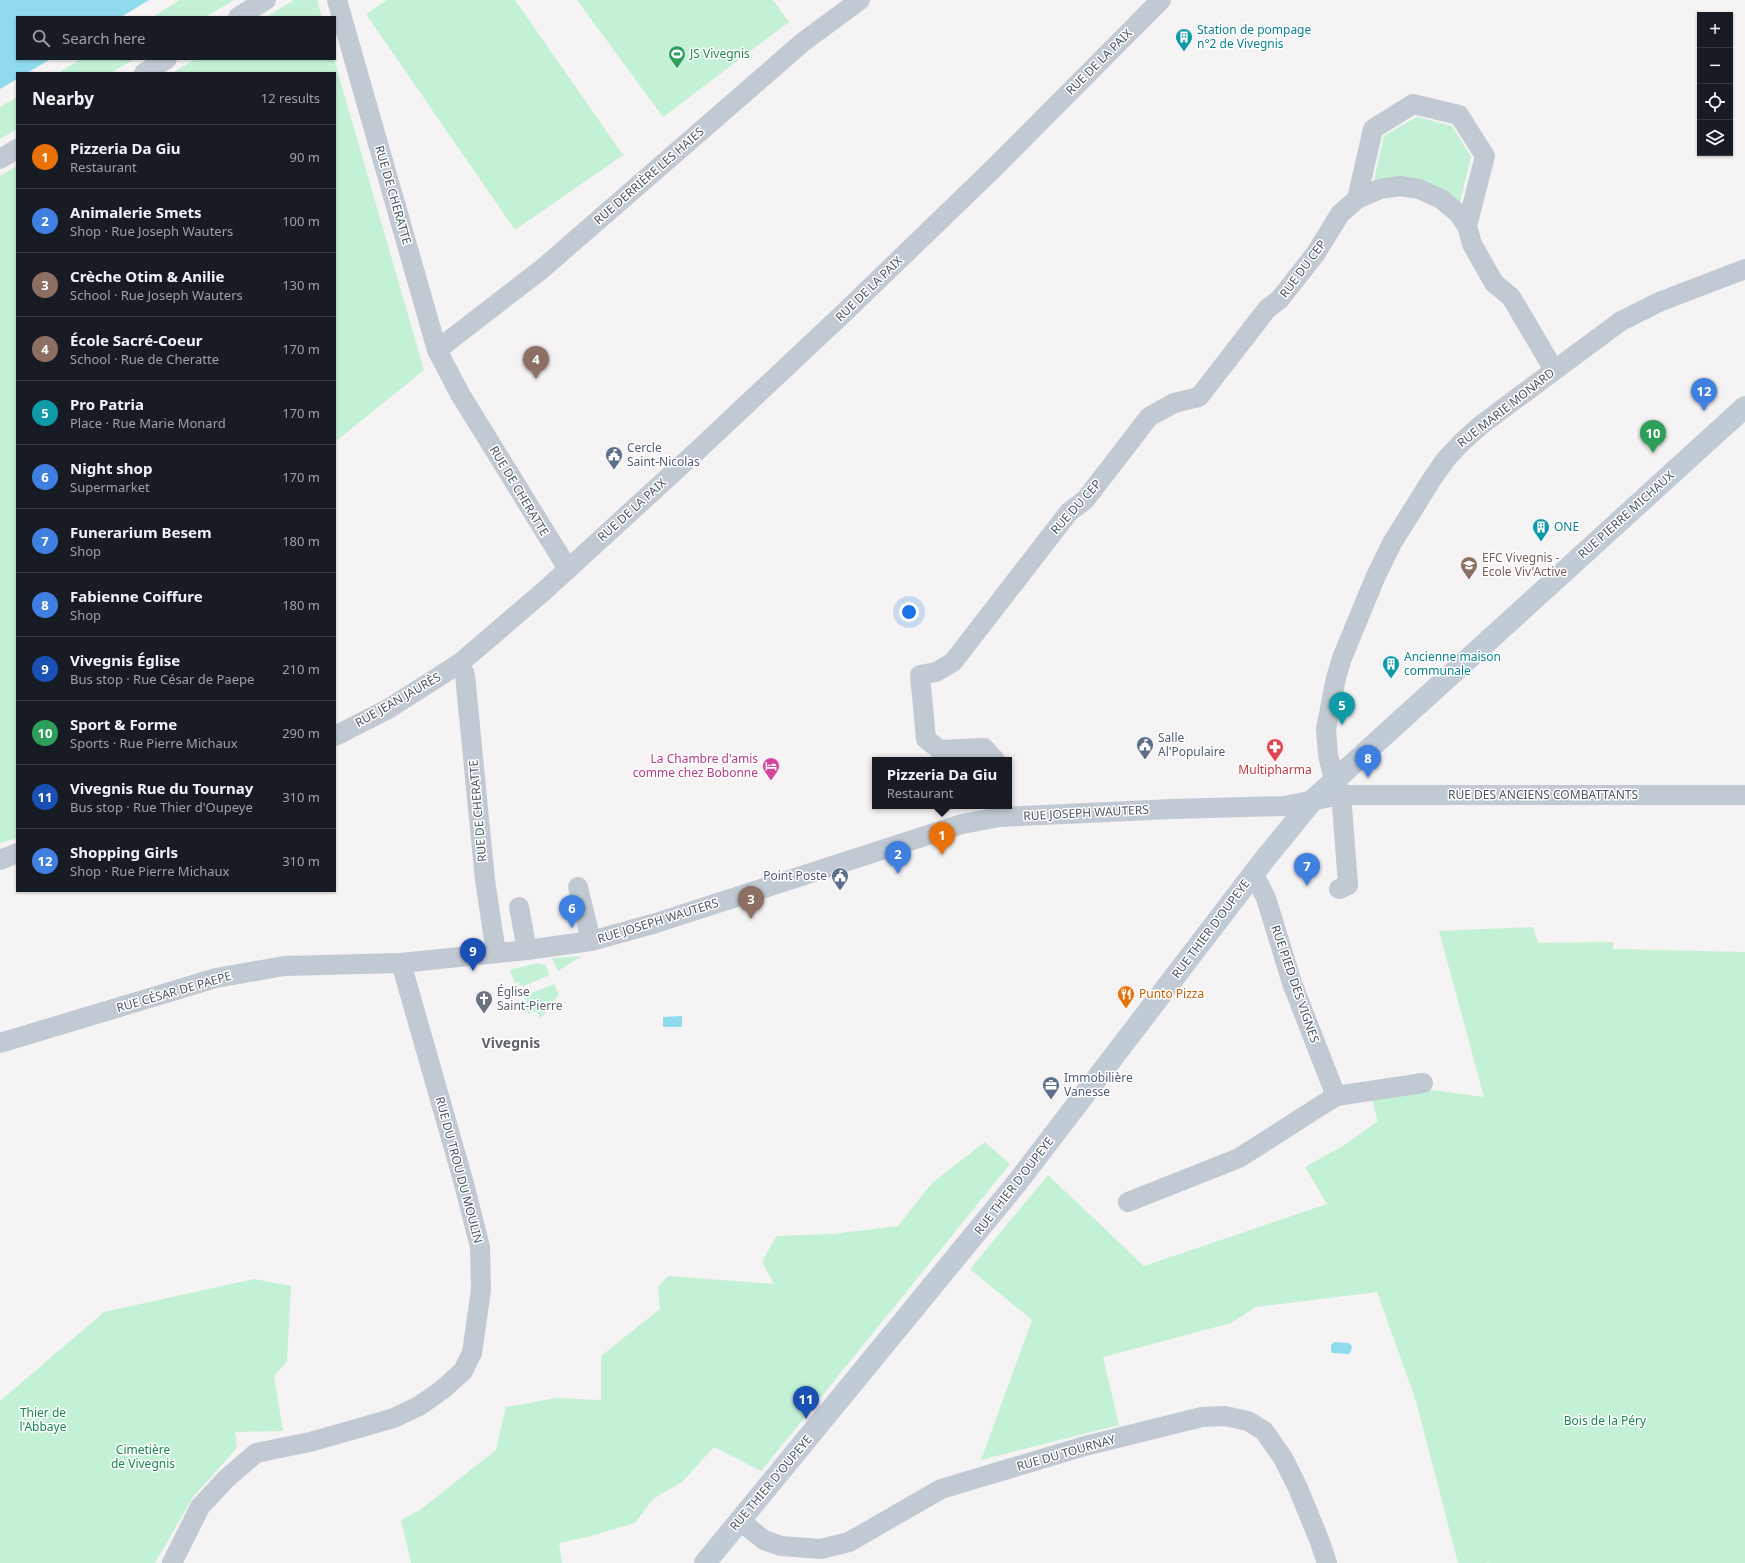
<!DOCTYPE html>
<meta charset="utf-8">
<style>
:root{--surface:#171b24;--page:#242831;--text:#f1f3f6;--muted:#9ea1a6;--line:#363941;--accent:#8c9099}
body{margin:0;font-family:"Noto Sans",sans-serif;background:var(--page);color:var(--text)}
.controls{position:absolute;right:12px;top:12px;display:grid;overflow:hidden;border-radius:0px;box-shadow:0 1px 3px #0004}
.controls button{width:36px;height:36px;display:grid;place-items:center;padding:0;border:0;border-bottom:1px solid var(--line);background:var(--surface);color:var(--text);font:20px sans-serif}
.you{position:absolute;left:909px;top:612px;width:14px;height:14px;margin:-10px;border:3px solid #fff;border-radius:50%;background:#1a73e8;box-shadow:0 0 0 6px #1a73e833}
.badge{display:grid;place-items:center;width:26px;height:26px;border-radius:50%;background:var(--accent);color:#fff;font-size:13px;font-weight:700}
.pin{position:absolute;translate:-50% -33px;filter:drop-shadow(0 1px 2px #0008)}
.pin::after{content:'';position:absolute;top:21px;width:14px;height:12px;background:inherit;clip-path:polygon(0 0,100% 0,50% 100%)}
.popup{position:absolute;left:872px;top:757px;width:140px;height:52px;box-sizing:border-box;display:grid;place-content:center;border-radius:0px;background:var(--surface);filter:drop-shadow(0 1px 3px #0005);font-size:13px;white-space:nowrap;color:var(--muted)}
.popup b{font-size:15px;color:var(--text)}
.popup::after{content:'';position:absolute;left:50%;top:100%;margin-left:-8px;border:8px solid transparent;border-top-color:var(--surface)}
.list{margin:0;padding:0;list-style:none}
h2{display:flex;justify-content:space-between;align-items:center;height:52px;margin:0;padding:0 16px;font-size:17px}
h2 small{font-size:13px;font-weight:400;color:var(--muted)}
.list li{display:grid;grid-template-columns:26px 1fr auto;gap:12px;align-items:center;box-sizing:border-box;height:64px;padding:0 16px;border-top:1px solid var(--line)}
.list b{display:block;font-size:15px;white-space:nowrap}
.list p{margin:0;font-size:13px;white-space:nowrap;color:var(--muted)}
.list em{font-size:13px;font-style:normal;color:var(--muted)}
.icon{flex:none;width:22px;height:22px;fill:none;stroke:currentColor;stroke-width:2;stroke-linecap:round;stroke-linejoin:round}
.map{position:relative;flex:none;width:1745px;height:1563px;overflow:hidden}
.search{position:absolute;background:var(--surface);box-shadow:0 1px 3px #0004;left:16px;top:16px;width:320px;height:44px;display:flex;align-items:center;gap:10px;box-sizing:border-box;padding:0 14px;border-radius:0px;color:var(--muted);font-size:15px}
.panel{position:absolute;background:var(--surface);box-shadow:0 1px 3px #0004;left:16px;top:72px;width:320px;height:820px;border-radius:0px}
.map>svg:first-child{display:block}
</style>
<div class="map">
<svg width="1745" height="1563" viewBox="0 0 1745 1563">
<rect width="100%" height="100%" fill="#f5f3f3"/>
<!-- green -->
<g fill="#c3f1d5">
<polygon points="180,0 234,0 205,17 152,17"/>
<polygon points="294,0 317,0 322,17 266,17"/>
<polygon points="387,0 515,0 623,155 515,230 366,14"/>
<polygon points="577,0 773,0 789,22 663,117"/>
<polygon points="81,59 135,59 111,73 58,73"/>
<polygon points="196,59 334,59 424,370 335,442 335,73 172,73"/>
<polygon points="17,97 17,129 0,139 0,107"/>
<polygon points="1417,117 1452,126 1471,157 1459,206 1373,185 1384,136"/>
<polygon points="17,166 17,838 0,843 0,176"/>
<polygon points="1533,927 1538,943 1613,942 1613,949 1745,952 1745,1563 1487,1563 1495,1560 1485,1563 1458,1563 1416,1401 1377,1292 1256,1307 1231,1323 1103,1357 1119,1425 981,1460 1032,1320 970,1269 1048,1175 1144,1266 1327,1204 1305,1167 1343,1146 1378,1121 1371,1097 1424,1089 1484,1097 1439,931"/>
<polygon points="582,956 558,971 552,958"/>
<polygon points="538,963 545,965 550,975 521,987 519,982 515,983 510,970"/>
<polygon points="554,984 559,995 541,1018 536,1011 528,1014 524,1005 527,1003 524,996"/>
<polygon points="985,1142 1010,1164 761,1471 714,1447 682,1482 653,1499 635,1523 587,1537 559,1543 562,1563 411,1563 401,1520 420,1510 496,1450 506,1407 556,1398 601,1400 601,1356 660,1309 658,1287 668,1276 774,1284 762,1262 776,1236 833,1234 898,1226 932,1183"/>
<polygon points="254,1279 291,1286 287,1362 274,1376 283,1431 235,1432 237,1448 193,1497 155,1563 0,1563 0,1401 104,1312"/>
</g>
<!-- water -->
<g fill="#90daee">
<polygon points="0,0 149,0 121,17 17,17 17,59 51,59 27,73 17,73 17,79 0,89"/>
<polygon points="682,1016 682,1027 663,1027 663,1017"/>
<polygon points="1334,1342 1349,1343 1352,1346 1351,1351 1349,1354 1333,1353 1331,1351 1331,1345"/>
</g>
<g fill="none" stroke-linecap="round" stroke-linejoin="round">
<!-- minor -->
<g stroke="#c1cad2" stroke-width="20">
<polyline points="337,0 437,350 460,394 568,569"/>
<polyline points="238,17 266,0"/>
<polyline points="144,73 167,59"/>
<polyline points="0,159 17,149"/>
<polyline points="1357,199 1373,129 1413,104 1459,115 1485,156 1467,226"/>
<polyline points="437,350 542,269 803,42 860,0"/>
<polyline points="460,663 465,675 485,880 496,953"/>
<polyline points="335,736 388,709 460,663 543,592 698,450 846,311 996,166 1161,0"/>
<polyline points="995,760 984,748 940,750 926,739 920,675 936,672 953,662 1069,512 1085,500 1149,417 1174,403 1199,397 1267,309 1280,299 1316,253 1340,214 1357,199 1380,189 1400,186 1419,189 1441,199 1458,213 1467,226 1472,244 1494,283 1511,297 1554,370"/>
<polyline points="0,860 17,853"/>
<polyline points="1253,873 1266,898 1292,983 1336,1096"/>
<polyline points="578,887 591,941"/>
<polyline points="1339,889 1348,885 1342,806 1341,795 1334,779 1328,755 1326,729 1336,678 1342,658 1375,578 1392,543 1432,479 1446,459 1462,442 1481,425 1621,321 1659,302 1745,269"/>
<polyline points="519,907 527,950"/>
<polyline points="0,1043 216,978 284,966 401,963 527,950 591,941 656,923 962,824 1000,817 1172,809 1284,806 1341,795 1745,795"/>
<polyline points="1128,1202 1239,1158 1336,1096 1423,1083"/>
<polyline points="740,1521 764,1540 781,1546 821,1549 849,1542 941,1489 1085,1446 1202,1417 1225,1416 1248,1421 1264,1431 1283,1458 1298,1488 1320,1542 1327,1563"/>
<polyline points="172,1563 200,1507 226,1479 256,1453 310,1442 394,1418 419,1406 442,1390 463,1371 472,1353 481,1290 480,1247 463,1180 401,963"/>
</g>
<!-- secondary -->
<polyline stroke="#c1cbd6" stroke-width="22" points="705,1563 1016,1184 1264,860 1312,801 1745,407"/>
</g>
<!-- icons -->
<defs>
<g id="building-pin" transform="scale(0.9)"><path d="M0 17L-7.5 6A9.5 9.5 0 1 1 7.5 6Z" fill="#0f9aa8" stroke="#fff"/><path d="M-4-6H4V6H1V3H-1V6H-4ZM-2.5-4.3h1.7v1.8h-1.7ZM.8-4.3h1.7v1.8H.8ZM-2.5-1h1.7V.8h-1.7ZM.8-1h1.7V.8H.8Z" fill="#fff"/></g>
<g id="stadium-pin" transform="scale(0.9)"><path d="M0 17L-7.5 6A9.5 9.5 0 1 1 7.5 6Z" fill="#2e9e5b" stroke="#fff"/><path d="M0-5a6.5 5 0 1 0 0 10a6.5 5 0 1 0 0-10ZM-3.5-1.8h7v3.6h-7Z" fill="#fff"/></g>
<g id="civic-pin" transform="scale(0.9)"><path d="M0 17L-7.5 6A9.5 9.5 0 1 1 7.5 6Z" fill="#5c6f8a" stroke="#fff"/><path d="M-.6-6.5H3V-4.5H.6V-3L4-1V1h2V6H-6V1h2V-1L-.6-3ZM-1.2 2.5V6h2.4V2.5Z" fill="#fff"/></g>
<g id="school-pin" transform="scale(0.9)"><path d="M0 17L-7.5 6A9.5 9.5 0 1 1 7.5 6Z" fill="#8d6e63" stroke="#fff"/><path d="M0-5L7-2L0 1L-7-2ZM-4 1L0 2.5L4 1V4Q0 6-4 4Z" fill="#fff"/></g>
<g id="pharmacy-pin" transform="scale(0.9)"><path d="M0 17L-7.5 6A9.5 9.5 0 1 1 7.5 6Z" fill="#e0444e" stroke="#fff"/><path d="M-2-6h4v4h4v4h-4v4h-4v-4h-4v-4h4Z" fill="#fff"/></g>
<g id="hotel-pin" transform="scale(0.9)"><path d="M0 17L-7.5 6A9.5 9.5 0 1 1 7.5 6Z" fill="#d1479c" stroke="#fff"/><path d="M-6-4.5h1.5V1H6V5H4.5V3h-9V5H-6ZM-4 0a1.8 1.8 0 1 1 3.6 0ZM.5 0V-2.5h3Q6-2.5 6 0Z" fill="#fff"/></g>
<g id="restaurant-pin" transform="scale(0.9)"><path d="M0 17L-7.5 6A9.5 9.5 0 1 1 7.5 6Z" fill="#e8710a" stroke="#fff"/><path d="M-5-6h1v4h1v-4h1v4h1v-4h1v5L-1.5 .5V6h-2V.5L-5-1ZM5-6V6H3V1.5H1.5Q1.5-4 5-6Z" fill="#fff"/></g>
<g id="church-pin" transform="scale(0.9)"><path d="M0 17L-7.5 6A9.5 9.5 0 1 1 7.5 6Z" fill="#6b7280" stroke="#fff"/><path d="M-1.2-6h2.4v3.5h3.3v2.4h-3.3V6h-2.4V-.1h-3.3v-2.4h3.3Z" fill="#fff"/></g>
<g id="office-pin" transform="scale(0.9)"><path d="M0 17L-7.5 6A9.5 9.5 0 1 1 7.5 6Z" fill="#5c6f8a" stroke="#fff"/><path d="M-6-3h4V-5.5h4V-3h4V5H-6ZM-1-4.5V-3h2v-1.5ZM-6 0V1H6V0Z" fill="#fff"/></g>
</defs>
<g fill-rule="evenodd">
<use href="#building-pin" x="1184" y="37"/>
<use href="#stadium-pin" x="677" y="54"/>
<use href="#civic-pin" x="614" y="455"/>
<use href="#building-pin" x="1541" y="527"/>
<use href="#school-pin" x="1469" y="565"/>
<use href="#building-pin" x="1391" y="664"/>
<use href="#civic-pin" x="1145" y="745"/>
<use href="#pharmacy-pin" x="1275" y="747"/>
<use href="#hotel-pin" x="771" y="766"/>
<use href="#civic-pin" x="840" y="876"/>
<use href="#restaurant-pin" x="1126" y="994"/>
<use href="#church-pin" x="484" y="999"/>
<use href="#office-pin" x="1051" y="1085"/>
</g>
<g text-anchor="middle" stroke-width="3" stroke-linejoin="round" paint-order="stroke">
<!-- culture labels -->
<g font-size="12" fill="#0d838f" stroke="#fff" text-anchor="start">
<text x="1197" y="34">Station de pompage<tspan x="1197" dy="14">n°2 de Vivegnis</tspan></text>
<text x="1554" y="531">ONE</text>
<text x="1404" y="661">Ancienne maison<tspan x="1404" dy="14">communale</tspan></text>
</g>
<!-- leisure labels -->
<g font-size="12" fill="#27864d" stroke="#fff" text-anchor="start">
<text x="690" y="58">JS Vivegnis</text>
</g>
<!-- street labels -->
<g font-size="12" fill="#4a5661" stroke="#fff">
<text transform="translate(1099 62) rotate(-45)" y="4">RUE DE LA PAIX</text>
<text transform="translate(649 176) rotate(-41)" y="4">RUE DERRIÈRE LES HAIES</text>
<text transform="translate(393 195) rotate(74)" y="4">RUE DE CHERATTE</text>
<text transform="translate(1303 269) rotate(-53)" y="4">RUE DU CEP</text>
<text transform="translate(869 289) rotate(-44)" y="4">RUE DE LA PAIX</text>
<text transform="translate(1506 408) rotate(-38)" y="4">RUE MARIE MONARD</text>
<text transform="translate(519 491) rotate(59)" y="4">RUE DE CHERATTE</text>
<text transform="translate(1076 507) rotate(-48)" y="4">RUE DU CEP</text>
<text transform="translate(632 510) rotate(-42)" y="4">RUE DE LA PAIX</text>
<text transform="translate(1626 515) rotate(-42)" y="4">RUE PIERRE MICHAUX</text>
<text transform="translate(398 700) rotate(-30)" y="4">RUE JEAN JAURÈS</text>
<text x="1543" y="799">RUE DES ANCIENS COMBATTANTS</text>
<text transform="translate(478 811) rotate(-95)" y="4">RUE DE CHERATTE</text>
<text transform="translate(1086 813) rotate(-3)" y="4">RUE JOSEPH WAUTERS</text>
<text transform="translate(658 921) rotate(-17)" y="4">RUE JOSEPH WAUTERS</text>
<text transform="translate(1211 929) rotate(-53)" y="4">RUE THIER D'OUPEYE</text>
<text transform="translate(1295 984) rotate(71)" y="4">RUE PIED DES VIGNES</text>
<text transform="translate(174 992) rotate(-16)" y="4">RUE CÉSAR DE PAEPE</text>
<text transform="translate(459 1170) rotate(75)" y="4">RUE DU TROU DU MOULIN</text>
<text transform="translate(1014 1186) rotate(-52)" y="4">RUE THIER D'OUPEYE</text>
<text transform="translate(1066 1453) rotate(-16)" y="4">RUE DU TOURNAY</text>
<text transform="translate(771 1483) rotate(-50)" y="4">RUE THIER D'OUPEYE</text>
</g>
<!-- service labels -->
<g font-size="12" fill="#4e5e75" stroke="#fff" text-anchor="start">
<text x="627" y="452">Cercle<tspan x="627" dy="14">Saint-Nicolas</tspan></text>
<text x="1158" y="742">Salle<tspan x="1158" dy="14">Al'Populaire</tspan></text>
<text x="827" y="880" text-anchor="end">Point Poste</text>
<text x="1064" y="1082">Immobilière<tspan x="1064" dy="14">Vanesse</tspan></text>
</g>
<!-- education labels -->
<g font-size="12" fill="#785e54" stroke="#fff" text-anchor="start">
<text x="1482" y="562">EFC Vivegnis -<tspan x="1482" dy="14">Ecole Viv'Active</tspan></text>
</g>
<!-- hotel labels -->
<g font-size="12" fill="#b23c85" stroke="#fff" text-anchor="end">
<text x="758" y="763">La Chambre d'amis<tspan x="758" dy="14">comme chez Bobonne</tspan></text>
</g>
<!-- health labels -->
<g font-size="12" fill="#be3a42" stroke="#fff">
<text x="1275" y="774">Multipharma</text>
</g>
<!-- worship labels -->
<g font-size="12" fill="#5b616d" stroke="#fff" text-anchor="start">
<text x="497" y="996">Église<tspan x="497" dy="14">Saint-Pierre</tspan></text>
</g>
<!-- food labels -->
<g font-size="12" fill="#c56008" stroke="#fff" text-anchor="start">
<text x="1139" y="998">Punto Pizza</text>
</g>
<!-- park labels -->
<g font-size="12" fill="#17864f" stroke="#fff">
<text x="43" y="1417">Thier de<tspan x="43" dy="14">l'Abbaye</tspan></text>
<text x="1605" y="1425">Bois de la Péry</text>
<text x="143" y="1454">Cimetière<tspan x="143" dy="14">de Vivegnis</tspan></text>
</g>
<!-- quarter labels -->
<g font-size="14" font-weight="bold" fill="#5f6368" stroke="#fff">
<text x="511" y="1048">Vivegnis</text>
</g>
</g>
</svg>
<div class="controls">
<button>+</button>
<button>−</button>
<button><svg class="icon" aria-label="locate" viewBox="0 0 24 24"><circle cx="12" cy="12" r="6"/><path d="M12 2v4M12 18v4M2 12h4M18 12h4"/></svg></button>
<button><svg class="icon" aria-label="layers" viewBox="0 0 24 24"><path d="M12 4l9 5-9 5-9-5zM3 14l9 5 9-5"/></svg></button>
</div>
<div class="you"></div>
<div class="pin badge" style="left:942px;top:855px;background:#e8710a">1</div>
<div class="popup"><b>Pizzeria Da Giu</b>Restaurant</div>
<div class="pin badge" style="left:898px;top:874px;background:#3f7fe0">2</div>
<div class="pin badge" style="left:751px;top:919px;background:#8d6e63">3</div>
<div class="pin badge" style="left:536px;top:379px;background:#8d6e63">4</div>
<div class="pin badge" style="left:1342px;top:725px;background:#0f9aa8">5</div>
<div class="pin badge" style="left:572px;top:928px;background:#3f7fe0">6</div>
<div class="pin badge" style="left:1307px;top:886px;background:#3f7fe0">7</div>
<div class="pin badge" style="left:1368px;top:778px;background:#3f7fe0">8</div>
<div class="pin badge" style="left:473px;top:971px;background:#1a4fb4">9</div>
<div class="pin badge" style="left:1653px;top:453px;background:#2e9e5b">10</div>
<div class="pin badge" style="left:806px;top:1419px;background:#1a4fb4">11</div>
<div class="pin badge" style="left:1704px;top:411px;background:#3f7fe0">12</div>
<div class="search"><svg class="icon" aria-label="search" viewBox="0 0 24 24"><circle cx="10" cy="10" r="6"/><path d="M15 15l6 6"/></svg>Search here</div>
<section class="panel">
<h2>Nearby<small>12 results</small></h2>
<ul class="list">
<li><span class="badge" style="background:#e8710a">1</span><div><b>Pizzeria Da Giu</b><p>Restaurant</p></div><em>90 m</em></li>
<li><span class="badge" style="background:#3f7fe0">2</span><div><b>Animalerie Smets</b><p>Shop · Rue Joseph Wauters</p></div><em>100 m</em></li>
<li><span class="badge" style="background:#8d6e63">3</span><div><b>Crèche Otim &amp; Anilie</b><p>School · Rue Joseph Wauters</p></div><em>130 m</em></li>
<li><span class="badge" style="background:#8d6e63">4</span><div><b>École Sacré-Coeur</b><p>School · Rue de Cheratte</p></div><em>170 m</em></li>
<li><span class="badge" style="background:#0f9aa8">5</span><div><b>Pro Patria</b><p>Place · Rue Marie Monard</p></div><em>170 m</em></li>
<li><span class="badge" style="background:#3f7fe0">6</span><div><b>Night shop</b><p>Supermarket</p></div><em>170 m</em></li>
<li><span class="badge" style="background:#3f7fe0">7</span><div><b>Funerarium Besem</b><p>Shop</p></div><em>180 m</em></li>
<li><span class="badge" style="background:#3f7fe0">8</span><div><b>Fabienne Coiffure</b><p>Shop</p></div><em>180 m</em></li>
<li><span class="badge" style="background:#1a4fb4">9</span><div><b>Vivegnis Église</b><p>Bus stop · Rue César de Paepe</p></div><em>210 m</em></li>
<li><span class="badge" style="background:#2e9e5b">10</span><div><b>Sport &amp; Forme</b><p>Sports · Rue Pierre Michaux</p></div><em>290 m</em></li>
<li><span class="badge" style="background:#1a4fb4">11</span><div><b>Vivegnis Rue du Tournay</b><p>Bus stop · Rue Thier d'Oupeye</p></div><em>310 m</em></li>
<li><span class="badge" style="background:#3f7fe0">12</span><div><b>Shopping Girls</b><p>Shop · Rue Pierre Michaux</p></div><em>310 m</em></li>
</ul>
</section>
</div>
